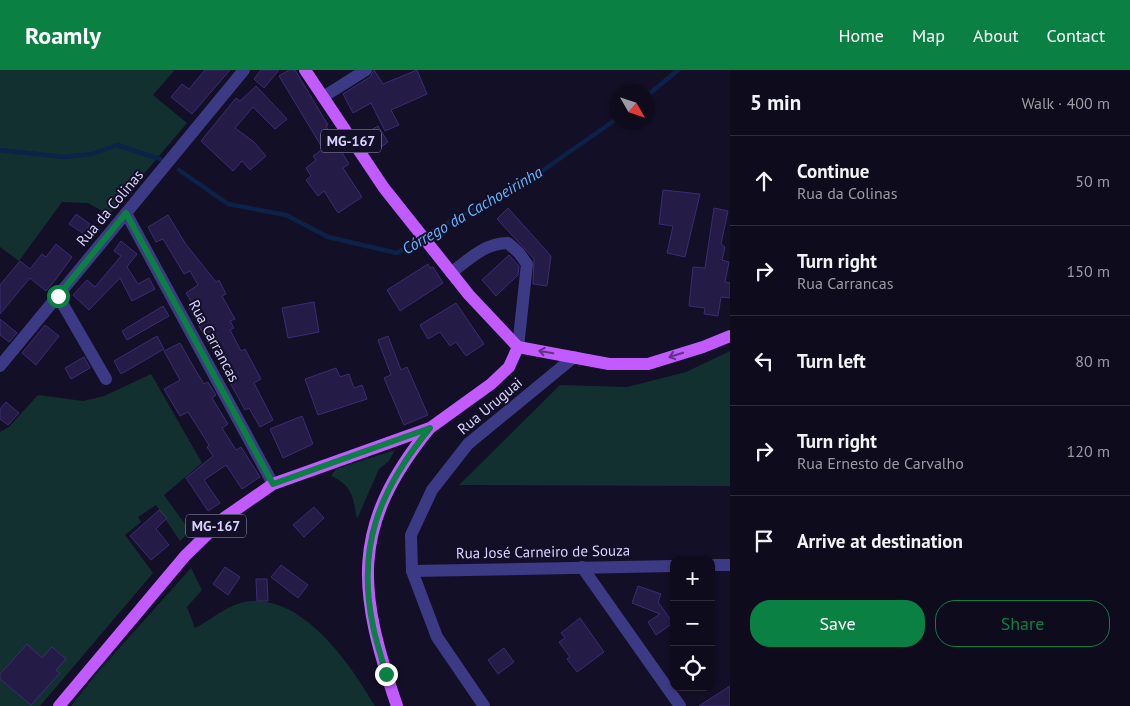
<!DOCTYPE html>
<meta charset="utf-8">
<style>
:root{--surface:#0e0b1c;--page:#171425;--text:#f1f3f6;--muted:#9b9ba3;--line:#2e2b3b;--accent:#0b8043}
body{margin:0;font-family:"PT Sans",sans-serif;background:var(--page);color:var(--text)}
.controls{position:absolute;right:15px;bottom:15px;display:grid;overflow:hidden;border-radius:10px;box-shadow:0 1px 4px #0004}
.controls button{width:45px;height:45px;display:grid;place-items:center;padding:0;border:0;border-bottom:1px solid var(--line);background:var(--surface);color:var(--text);font:25px sans-serif}
.compass{position:absolute;left:610px;top:15px;width:45px;height:45px;border-radius:50%;background:var(--surface);box-shadow:0 1px 4px #0004;rotate:129deg}
.stop{position:absolute;width:15px;height:15px;margin:-11px;border:4px solid #0b8043;border-radius:50%;background:#fff}
.stop.end{background:#0b8043;border-color:#fff;box-shadow:0 1px 5px #0008}
.list{margin:0;padding:0;list-style:none}
h2{display:flex;justify-content:space-between;align-items:center;height:65px;margin:0;padding:0 20px;font-size:21px}
h2 small{font-size:16px;font-weight:400;color:var(--muted)}
.list li{display:grid;grid-template-columns:32px 1fr auto;gap:15px;align-items:center;box-sizing:border-box;height:90px;padding:0 20px;border-top:1px solid var(--line)}
.list b{display:block;font-size:19px;white-space:nowrap}
.list p{margin:0;font-size:16px;white-space:nowrap;color:var(--muted)}
.list em{font-size:16px;font-style:normal;color:var(--muted)}
.actions{display:flex;gap:10px;padding:15px 20px}
.actions a{flex:1;padding:11px 0;border:1px solid var(--accent);border-radius:20px;text-align:center;font-size:18px;color:var(--accent)}
.actions .main{background:var(--accent);color:#fff}
.icon{flex:none;width:28px;height:28px;fill:none;stroke:currentColor;stroke-width:2;stroke-linecap:round;stroke-linejoin:round}
.map{position:relative;flex:none;width:730px;height:636px;overflow:hidden}
header{display:flex;align-items:center;gap:30px;box-sizing:border-box;height:70px;padding:0 25px;background:var(--accent);color:#fff}
header strong{font-size:24px}
nav{display:flex;gap:28px;margin-inline-start:auto;font-size:18px}
main{display:flex}
aside{flex:1;background:var(--surface)}
.map>svg:first-child{display:block}
</style>
<header>
<strong>Roamly</strong>
<nav><a>Home</a><a>Map</a><a>About</a><a>Contact</a></nav>
</header>
<main>
<div class="map">
<svg width="730" height="636" viewBox="0 0 730 636">
<rect width="100%" height="100%" fill="#130f26"/>
<!-- green -->
<g fill="#12302f">
<polygon points="0,0 172,0 174,1 153,25 187,53 109,145 88,133 62,132 19,191 0,177"/>
<polygon points="730,281 730,416 459,415 560,315 627,317 686,302"/>
<polygon points="151,304 202,393 164,425 190,461 180,471 156,435 138,447 141,452 125,465 153,503 40,636 0,636 0,362 9,357 38,325 83,331 104,326"/>
<path d="M395 380 389 391 379 399 357 449C353 427 353 416 331 406L336 399Z"/>
<path d="M191 498 202 520 187 537 195 558C213 549 231 531 253 531 306 529 351 595 375 636H71L96 604Z"/>
</g>
<g fill="none" stroke-linecap="round" stroke-linejoin="round">
<!-- stream -->
<g stroke="#0c2248" stroke-width="4.5">
<polyline points="648,25 678,0"/>
<polyline points="0,80 64,87 92,84 117,75 160,89"/>
<polyline points="179,100 228,134 286,145 328,167 397,183 442,156 522,115 618,48"/>
</g>
</g>
<!-- building -->
<g fill="#241b47" stroke="#3b2d73">
<polygon points="205,0 230,0 192,44 171,27 182,14 189,19"/>
<polygon points="261,0 279,0 264,18 254,9"/>
<polygon points="289,0 295,0 328,55 326,56 349,94 343,98 362,127 338,143 324,121 318,126 306,110 311,106 306,98 316,90 313,86 323,79 279,6"/>
<polygon points="374,0 383,14 417,0 427,24 391,40 399,55 385,61 371,33 353,43 343,24 370,7"/>
<polygon points="256,16 287,49 275,59 253,37 235,58 254,72 266,86 250,100 242,91 233,101 201,71 236,28 240,31"/>
<polygon points="378,56 388,72 374,82 363,65"/>
<polygon points="663,120 700,124 685,187 667,183 673,156 659,154"/>
<polygon points="508,138 551,186 547,216 533,214 534,189 497,149"/>
<polygon points="714,138 728,141 721,174 725,177 722,190 729,192 725,212 730,213 730,228 721,227 718,246 704,244 705,238 689,236 693,197 705,198"/>
<polygon points="76,144 90,154 84,164 69,154"/>
<polygon points="168,145 185,173 216,212 219,210 226,224 222,226 235,249 230,251 234,258 230,260 241,281 245,279 261,309 254,313 273,350 260,357 249,338 245,340 188,236 192,233 186,223 198,215 190,201 184,204 163,169 156,172 148,157"/>
<polygon points="121,171 137,184 127,197 138,214 149,208 155,219 132,231 120,208 89,240 73,225 87,210 95,217 121,186 114,181"/>
<polygon points="56,174 72,187 56,209 46,221 30,208 0,244 0,215 20,191 30,199 42,184 46,187"/>
<polygon points="509,185 519,196 518,205 496,226 482,210"/>
<polygon points="428,194 430,198 433,197 443,213 400,241 387,220"/>
<polygon points="314,232 319,262 288,268 282,238"/>
<polygon points="456,233 484,274 466,286 456,272 450,276 440,262 428,269 420,255"/>
<polygon points="163,236 169,246 127,270 122,261"/>
<polygon points="0,249 17,263 9,272 0,265"/>
<polygon points="45,255 59,266 36,295 22,283"/>
<polygon points="157,266 164,279 121,304 114,291"/>
<polygon points="388,266 401,300 407,297 428,345 404,355 384,308 391,305 378,270"/>
<polygon points="180,273 196,301 204,314 208,312 216,325 212,328 228,354 222,358 236,380 241,377 260,407 242,419 226,395 204,410 220,433 208,441 186,408 213,386 207,377 209,375 188,342 180,346 164,319 180,310 164,281"/>
<polygon points="84,287 90,298 71,309 65,298"/>
<polygon points="336,298 340,307 349,304 354,318 362,315 367,329 318,345 305,309"/>
<polygon points="6,332 19,343 8,355 0,349 0,339"/>
<polygon points="302,346 313,374 283,388 270,359"/>
<polygon points="314,437 324,448 304,467 293,455"/>
<polygon points="159,440 167,448 156,459 169,475 151,490 130,466"/>
<polygon points="281,495 308,515 298,528 271,507"/>
<polygon points="225,497 240,507 228,525 213,514"/>
<polygon points="256,509 267,509 268,531 257,531"/>
<polygon points="638,516 661,524 658,532 673,553 656,565 648,552 660,544 632,533"/>
<polygon points="580,548 604,582 577,602 567,589 570,587 559,572 565,568 561,563"/>
<polygon points="27,574 42,588 52,577 66,589 56,600 60,603 31,635 0,609 0,604"/>
<polygon points="504,578 514,592 498,604 488,590"/>
<polygon points="730,616 730,636 699,636"/>
</g>
<g fill="none" stroke-linecap="round" stroke-linejoin="round">
<!-- minor -->
<g stroke="#3d3a85" stroke-width="12">
<polyline points="323,27 366,0"/>
<polyline points="126,143 273,414"/>
<path d="M451 203C469 189 485 173 508 173L519 183 527 194 518 277"/>
<polyline points="58,226 106,309"/>
<polyline points="0,296 244,0"/>
<polyline points="711,495 730,495"/>
<polyline points="582,497 680,636"/>
<polyline points="412,501 674,496"/>
<polyline points="484,636 437,567 412,501 411,465 432,420 468,374 574,287"/>
</g>
<!-- major -->
<g stroke="#c25bff" stroke-width="12">
<polyline points="305,0 384,118 469,225 518,277 609,294 648,294 703,277 730,266"/>
<polyline points="59,636 185,486 224,448 273,414 430,358 491,314 509,297 518,277"/>
<path d="M397 636C358 521 349 458 429 359"/>
</g>
</g>
<!-- one-way arrows -->
<defs><path id="oneway-shaft" d="M-6 0H5M1.5-3L5.5 0L1.5 3" fill="none" stroke-width="1.6" stroke-linecap="round" stroke-linejoin="round" transform="scale(1.25)"/></defs>
<g stroke="#623188">
<use href="#oneway-shaft" transform="translate(546 282) rotate(-170)"/>
<use href="#oneway-shaft" transform="translate(676 285) rotate(163)"/>
</g>
<g fill="none" stroke-linecap="round" stroke-linejoin="round">
<!-- route -->
<path stroke="#0b8043" stroke-width="6" d="M58 226 126 143 273 414 430 358C380 419 356 476 373 556 376 572 382 588 386 604"/>
</g>
<g text-anchor="middle" stroke-width="4" stroke-linejoin="round" paint-order="stroke">
<!-- shield labels -->
<g fill="#130f26" stroke="#9e99be" stroke-width="1">
<rect x="321" y="59.5" width="60" height="23" rx="4"/>
<rect x="186" y="444.5" width="60" height="23" rx="4"/>
</g>
<g font-size="14" font-weight="bold" fill="#d9d4ff">
<text x="351" y="76">MG-167</text>
<text x="216" y="461">MG-167</text>
</g>
<!-- street labels -->
<g font-size="15" fill="#d9d4ff" stroke="#130f26">
<text transform="translate(110 138) rotate(-50)" y="5">Rua da Colinas</text>
<text transform="translate(214 271) rotate(62)" y="5">Rua Carrancas</text>
<text transform="translate(490 336) rotate(-40)" y="5">Rua Uruguai</text>
<text transform="translate(543 482) rotate(-1)" y="5">Rua José Carneiro de Souza</text>
</g>
<!-- water labels -->
<g font-size="16" font-style="italic" fill="#62b6ff" stroke="#130f26">
<text transform="translate(472 140) rotate(-30)" y="6">Córrego da Cachoeirinha</text>
</g>
</g>
</svg>
<div class="controls">
<button>+</button>
<button>−</button>
<button><svg class="icon" aria-label="locate" viewBox="0 0 24 24"><circle cx="12" cy="12" r="6"/><path d="M12 2v4M12 18v4M2 12h4M18 12h4"/></svg></button>
</div>
<svg class="compass" viewBox="-18 -18 36 36"><path d="M0-13l5 13h-10z" fill="#e53935"/><path d="M0 13l5-13h-10z" fill="#9b9ba3"/></svg>
<div class="stop" style="left:58px;top:226px"></div>
<div class="stop end" style="left:386px;top:604px"></div>
</div>
<aside>
<h2>5 min<small>Walk · 400 m</small></h2>
<ul class="list">
<li><svg class="icon" aria-label="ahead" viewBox="0 0 24 24"><path d="M12 20V5M6 11l6-6 6 6"/></svg><div><b>Continue</b><p>Rua da Colinas</p></div><em>50 m</em></li>
<li><svg class="icon" aria-label="right" viewBox="0 0 24 24"><path d="M7 20v-9h11M14 6l5 5-5 5"/></svg><div><b>Turn right</b><p>Rua Carrancas</p></div><em>150 m</em></li>
<li><svg class="icon" aria-label="left" viewBox="0 0 24 24"><path d="M17 20v-9H6M10 6l-5 5 5 5"/></svg><div><b>Turn left</b></div><em>80 m</em></li>
<li><svg class="icon" aria-label="right" viewBox="0 0 24 24"><path d="M7 20v-9h11M14 6l5 5-5 5"/></svg><div><b>Turn right</b><p>Rua Ernesto de Carvalho</p></div><em>120 m</em></li>
<li><svg class="icon" aria-label="arrive" viewBox="0 0 24 24"><path d="M6 21V4h12l-3 4 3 4H6"/></svg><div><b>Arrive at destination</b></div></li>
</ul>
<div class="actions"><a class="main">Save</a><a>Share</a></div>
</aside>
</main>
